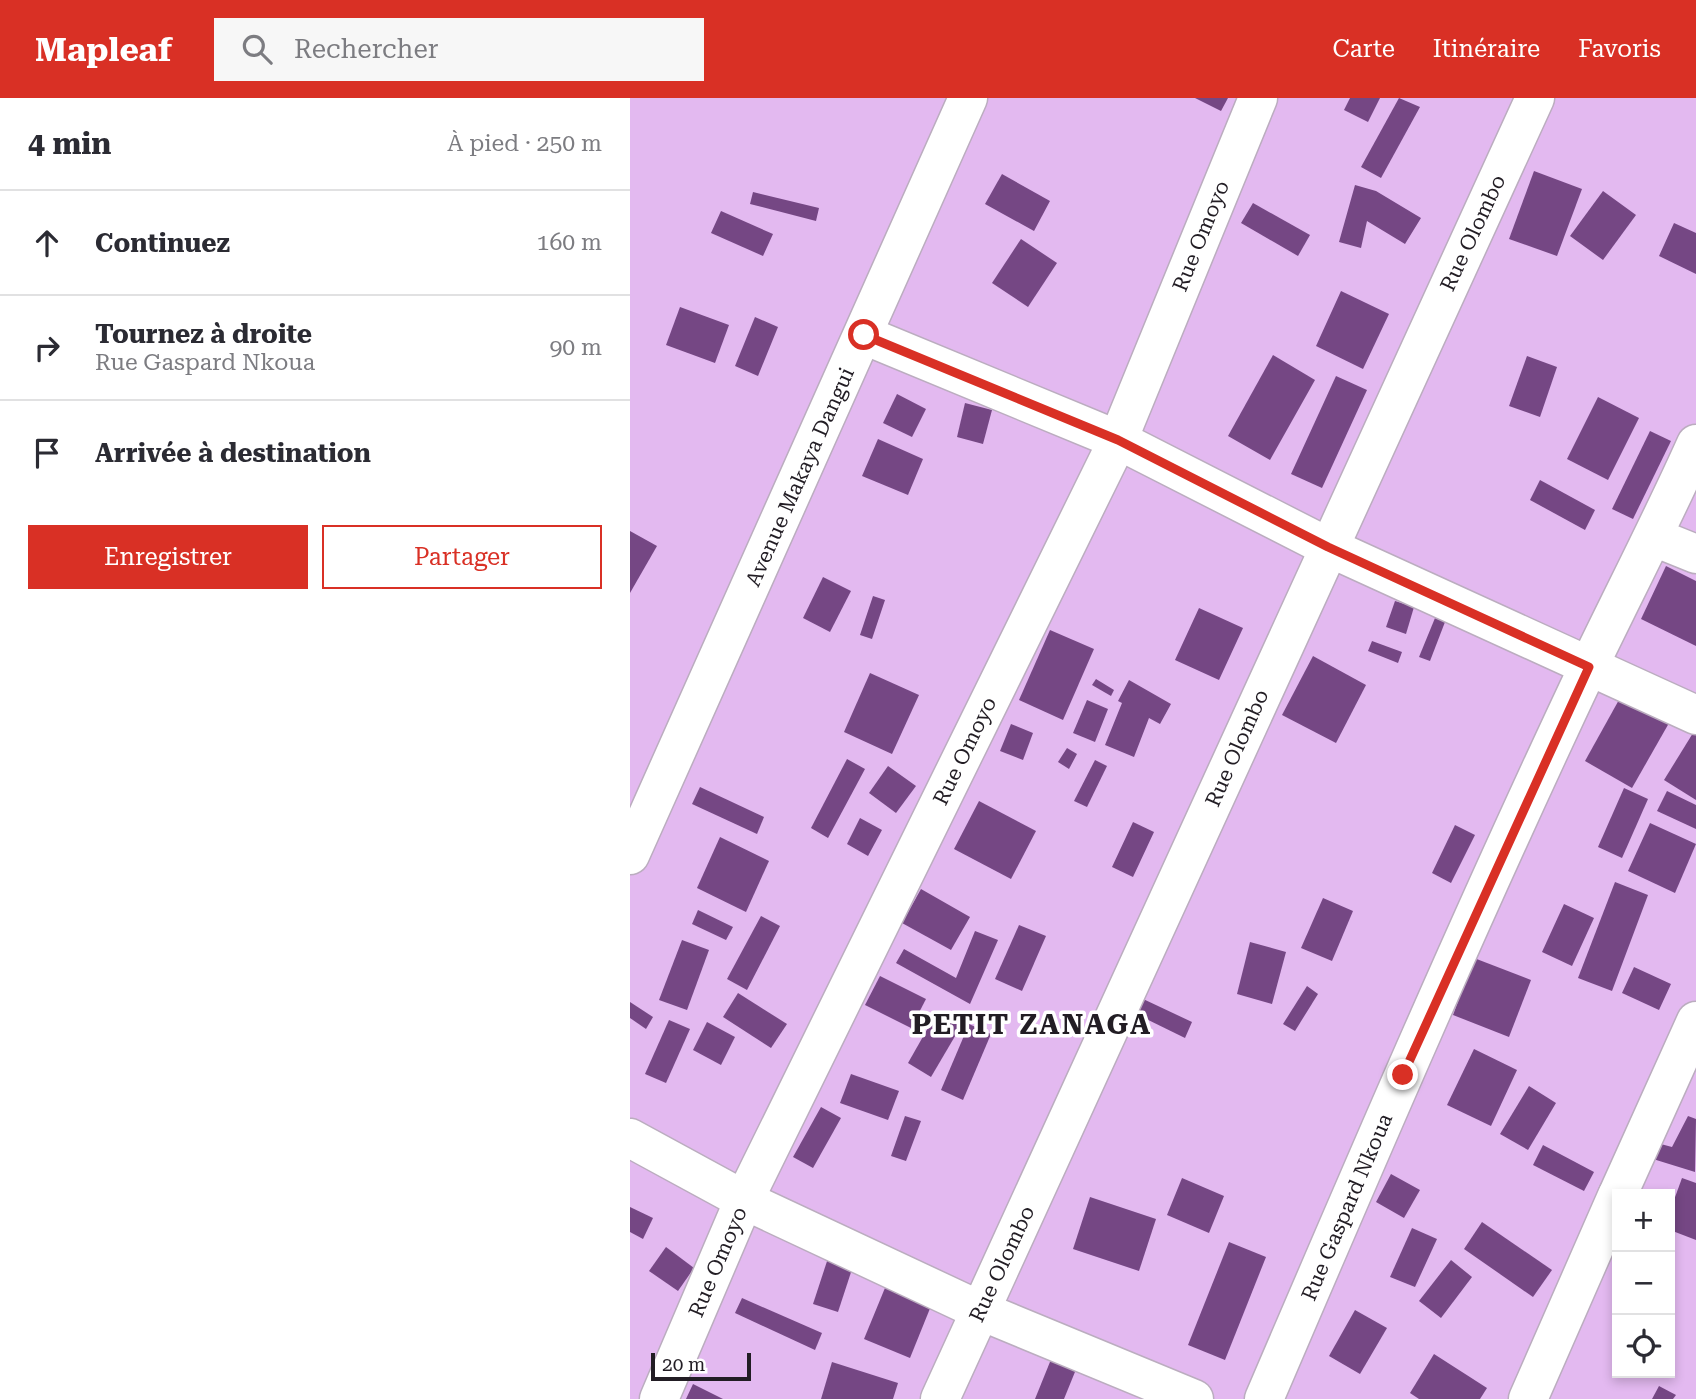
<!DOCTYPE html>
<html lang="fr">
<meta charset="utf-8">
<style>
:root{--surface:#fff;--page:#f7f7f7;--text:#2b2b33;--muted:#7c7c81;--line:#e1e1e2;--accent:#d93025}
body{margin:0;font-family:"Roboto Serif",serif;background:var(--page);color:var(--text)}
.controls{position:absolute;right:21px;bottom:21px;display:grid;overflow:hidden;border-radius:0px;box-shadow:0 4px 10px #0003}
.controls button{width:63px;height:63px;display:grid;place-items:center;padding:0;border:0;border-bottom:2px solid var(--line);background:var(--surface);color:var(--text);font:35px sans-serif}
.scale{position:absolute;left:21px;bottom:18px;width:100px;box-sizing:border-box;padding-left:7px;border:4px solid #221d24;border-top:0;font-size:19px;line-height:24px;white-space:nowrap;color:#221d24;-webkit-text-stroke:5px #fff;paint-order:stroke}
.stop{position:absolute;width:21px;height:21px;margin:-16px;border:5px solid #d93025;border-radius:50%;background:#fff}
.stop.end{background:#d93025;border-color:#fff;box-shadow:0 2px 7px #0008}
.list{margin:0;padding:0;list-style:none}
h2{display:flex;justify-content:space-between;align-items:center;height:91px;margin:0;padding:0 28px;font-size:30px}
h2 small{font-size:23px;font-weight:400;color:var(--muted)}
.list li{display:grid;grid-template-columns:46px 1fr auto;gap:21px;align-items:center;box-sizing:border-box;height:105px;padding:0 28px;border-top:2px solid var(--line)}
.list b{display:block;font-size:26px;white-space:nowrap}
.list p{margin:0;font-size:23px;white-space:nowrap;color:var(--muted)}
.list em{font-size:23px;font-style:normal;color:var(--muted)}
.actions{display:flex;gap:14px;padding:21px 28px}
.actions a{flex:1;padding:16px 0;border:2px solid var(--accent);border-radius:0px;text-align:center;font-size:24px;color:var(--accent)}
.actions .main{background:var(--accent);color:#fff}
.icon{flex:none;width:38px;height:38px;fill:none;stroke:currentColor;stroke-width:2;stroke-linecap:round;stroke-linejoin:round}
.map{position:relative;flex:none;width:1066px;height:1301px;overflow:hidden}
header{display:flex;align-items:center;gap:42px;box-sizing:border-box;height:98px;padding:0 35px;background:var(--accent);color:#fff}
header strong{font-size:33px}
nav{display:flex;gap:38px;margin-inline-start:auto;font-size:24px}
.search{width:490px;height:63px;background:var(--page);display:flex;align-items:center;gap:18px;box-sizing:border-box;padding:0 24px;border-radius:0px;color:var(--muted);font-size:26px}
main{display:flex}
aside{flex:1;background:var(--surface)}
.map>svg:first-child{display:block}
</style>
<header>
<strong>Mapleaf</strong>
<div class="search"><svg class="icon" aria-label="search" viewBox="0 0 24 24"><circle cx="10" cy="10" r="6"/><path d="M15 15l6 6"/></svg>Rechercher</div>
<nav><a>Carte</a><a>Itinéraire</a><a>Favoris</a></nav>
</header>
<main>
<aside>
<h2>4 min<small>À pied · 250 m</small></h2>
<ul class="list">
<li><svg class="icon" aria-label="ahead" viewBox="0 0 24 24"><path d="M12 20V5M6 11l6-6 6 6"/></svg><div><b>Continuez</b></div><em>160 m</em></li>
<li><svg class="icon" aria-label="right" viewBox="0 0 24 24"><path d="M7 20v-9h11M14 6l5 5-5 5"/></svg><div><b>Tournez à droite</b><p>Rue Gaspard Nkoua</p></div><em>90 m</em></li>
<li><svg class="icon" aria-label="arrive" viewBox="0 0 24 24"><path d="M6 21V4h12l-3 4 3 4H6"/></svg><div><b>Arrivée à destination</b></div></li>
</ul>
<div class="actions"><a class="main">Enregistrer</a><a>Partager</a></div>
</aside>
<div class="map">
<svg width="1066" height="1301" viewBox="0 0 1066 1301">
<rect width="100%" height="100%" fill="#ecdef1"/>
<!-- green -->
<path fill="#e3b9f0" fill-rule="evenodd" d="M0 0H1066V1301H0ZM987 1096H1040V1275H987Z"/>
<!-- building -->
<g fill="#754784">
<polygon points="565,0 598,0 591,13"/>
<polygon points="720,0 750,0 738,24 714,12"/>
<polygon points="769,0 790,9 751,80 731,69"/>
<polygon points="904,73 952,91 927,158 879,141"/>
<polygon points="372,76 420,103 404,133 355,106"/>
<polygon points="725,87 746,93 791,120 775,146 737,123 731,150 709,144"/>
<polygon points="973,93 1006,117 973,162 940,138"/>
<polygon points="123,94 189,110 186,123 120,106"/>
<polygon points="623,105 680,137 668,158 611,125"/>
<polygon points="91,113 143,136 133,158 81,135"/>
<polygon points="1044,125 1066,135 1066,176 1029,158"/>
<polygon points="391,141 427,165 398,209 362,185"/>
<polygon points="711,193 759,216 733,271 686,248"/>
<polygon points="50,209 99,227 85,265 36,247"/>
<polygon points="125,219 148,229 128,278 105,268"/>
<polygon points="643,257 685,282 640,362 598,338"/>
<polygon points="897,258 927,269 910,319 879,308"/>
<polygon points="706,278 737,292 692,390 661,376"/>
<polygon points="267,296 296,311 282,339 253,325"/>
<polygon points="968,299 1009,320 978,382 937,361"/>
<polygon points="335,305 362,312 353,346 327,339"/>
<polygon points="1020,333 1041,343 1003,421 982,411"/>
<polygon points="248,341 293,361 278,397 232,378"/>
<polygon points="910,382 965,412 955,432 900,402"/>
<polygon points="0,433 27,448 0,495"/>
<polygon points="1036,468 1066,483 1066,548 1011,521"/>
<polygon points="193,479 221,493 200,534 173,520"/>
<polygon points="243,498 255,502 242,541 230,537"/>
<polygon points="765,503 784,509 776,536 756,529"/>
<polygon points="569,510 613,530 589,582 545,562"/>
<polygon points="805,520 815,524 800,563 789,559"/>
<polygon points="420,532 464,551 433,622 389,602"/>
<polygon points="742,543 772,554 768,565 738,553"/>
<polygon points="683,558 736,587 706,645 652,617"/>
<polygon points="240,575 289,597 262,656 214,634"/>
<polygon points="466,581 484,592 481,598 462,587"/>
<polygon points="499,582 541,606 530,626 519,620 504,659 475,647 492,605 488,603"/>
<polygon points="995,591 1043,618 1002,690 955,663"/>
<polygon points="457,602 478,611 465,644 443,635"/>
<polygon points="381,626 403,635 393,662 370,653"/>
<polygon points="1063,635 1066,637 1066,702 1034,682"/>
<polygon points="437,650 447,656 439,671 428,664"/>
<polygon points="217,661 235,671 198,740 181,730"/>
<polygon points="465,662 477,668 457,709 444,703"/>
<polygon points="258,668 286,688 266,715 239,695"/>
<polygon points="70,689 134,719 127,736 62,706"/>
<polygon points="994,690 1018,701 992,760 968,749"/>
<polygon points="1037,693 1066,707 1066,731 1027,713"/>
<polygon points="349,703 406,733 381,781 324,751"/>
<polygon points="230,720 252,732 238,758 217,746"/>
<polygon points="503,724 524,734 503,779 482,769"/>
<polygon points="1020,725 1066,746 1045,795 998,773"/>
<polygon points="825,727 845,737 821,785 802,775"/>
<polygon points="90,739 139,763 116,814 67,790"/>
<polygon points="985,784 1018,797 982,893 948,880"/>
<polygon points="291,791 340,819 321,852 272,825"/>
<polygon points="693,800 723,813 702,863 671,850"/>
<polygon points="934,806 964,820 942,868 912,854"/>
<polygon points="68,812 103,829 96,842 62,826"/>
<polygon points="131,818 150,828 117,892 97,881"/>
<polygon points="389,827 416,838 392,893 365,881"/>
<polygon points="345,833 368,842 340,906 266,865 274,851 326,880"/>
<polygon points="52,842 79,852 57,912 29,902"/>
<polygon points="620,844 656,854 642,906 607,896"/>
<polygon points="844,860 901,882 879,939 823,917"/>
<polygon points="1004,869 1041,886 1029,912 992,895"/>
<polygon points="250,878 296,901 281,930 235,907"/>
<polygon points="677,888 688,896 665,933 653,926"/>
<polygon points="108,895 157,926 141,950 93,919"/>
<polygon points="511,900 562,924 555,940 504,915"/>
<polygon points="0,904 23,919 16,931 0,920"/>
<polygon points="307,914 331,928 301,979 278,965"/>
<polygon points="39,922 60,931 36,985 15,976"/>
<polygon points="77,924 105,939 91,967 63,952"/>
<polygon points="339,926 361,936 333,1002 311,992"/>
<polygon points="844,951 887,972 861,1028 817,1007"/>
<polygon points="221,976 269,993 258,1022 210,1005"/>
<polygon points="899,988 926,1005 898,1052 870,1036"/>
<polygon points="191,1009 211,1020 183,1070 163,1059"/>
<polygon points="275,1018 291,1023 276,1063 261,1058"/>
<polygon points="1058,1018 1066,1021 1065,1074 1023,1061 1027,1045 1042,1049"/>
<polygon points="913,1047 964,1074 954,1093 903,1067"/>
<polygon points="761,1076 790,1092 774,1120 746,1104"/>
<polygon points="552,1080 594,1098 579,1135 537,1117"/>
<polygon points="1052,1080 1066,1085 1066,1142 1040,1132 1040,1113"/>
<polygon points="460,1099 526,1121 509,1173 443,1151"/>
<polygon points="0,1109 23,1120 13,1141 0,1134"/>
<polygon points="852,1124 922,1172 903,1199 834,1151"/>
<polygon points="782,1130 807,1141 785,1189 760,1179"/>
<polygon points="599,1144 636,1159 595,1262 558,1247"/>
<polygon points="36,1149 64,1170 48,1193 19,1173"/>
<polygon points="201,1151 226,1159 208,1214 183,1206"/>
<polygon points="821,1162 842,1179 811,1220 789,1203"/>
<polygon points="257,1185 303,1203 280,1260 234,1241"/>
<polygon points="112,1200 192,1235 185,1252 105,1215"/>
<polygon points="725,1212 757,1230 730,1276 699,1258"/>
<polygon points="424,1254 449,1264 434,1301 405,1301"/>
<polygon points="804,1256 857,1290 850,1301 789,1301 780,1295"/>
<polygon points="202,1264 268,1285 263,1301 191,1301"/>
<polygon points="63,1286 93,1301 56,1301"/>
<polygon points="1029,1288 1046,1297 1043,1301 1022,1301"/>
</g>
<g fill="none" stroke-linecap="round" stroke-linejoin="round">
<!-- minor casing -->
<g stroke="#bbadbf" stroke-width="41">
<g id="minor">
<polyline points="234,237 488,342 698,449 1066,617"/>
<polyline points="1024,439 1066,456"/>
<polyline points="0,757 338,0"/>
<polyline points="0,1040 114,1102 351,1213 564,1301"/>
<polyline points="988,1096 1066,923"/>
<polyline points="29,1301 114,1102 488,342 628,0"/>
<polyline points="310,1301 905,0"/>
<path d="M634 1301C739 1056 844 811 958 570 994 495 1032 422 1066 346"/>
<polyline points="898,1301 987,1098"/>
</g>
</g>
<!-- minor -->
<use href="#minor" stroke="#fff" stroke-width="38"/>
</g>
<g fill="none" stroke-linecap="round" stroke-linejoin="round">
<!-- route -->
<polyline stroke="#d93025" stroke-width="9" points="234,237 488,342 698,449 959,569 773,977"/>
</g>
<g text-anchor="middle" stroke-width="7" stroke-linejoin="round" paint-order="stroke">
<!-- street labels -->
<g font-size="21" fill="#221d24" stroke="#fff">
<text transform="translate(843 135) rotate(-65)" y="7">Rue Olombo</text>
<text transform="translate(571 138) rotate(-68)" y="7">Rue Omoyo</text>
<text transform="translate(170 379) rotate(-66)" y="7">Avenue Makaya Dangui</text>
<text transform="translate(607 650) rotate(-66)" y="7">Rue Olombo</text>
<text transform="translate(335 653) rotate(-64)" y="7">Rue Omoyo</text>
<text transform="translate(717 1109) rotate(-67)" y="7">Rue Gaspard Nkoua</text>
<text transform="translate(88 1164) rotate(-67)" y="7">Rue Omoyo</text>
<text transform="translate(372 1166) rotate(-65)" y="7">Rue Olombo</text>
</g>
<!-- district labels -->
<g font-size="28" font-weight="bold" letter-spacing="2" fill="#221d24" stroke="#fff">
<text x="402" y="936">PETIT ZANAGA</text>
</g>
</g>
</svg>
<div class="controls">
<button>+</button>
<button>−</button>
<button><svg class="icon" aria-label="locate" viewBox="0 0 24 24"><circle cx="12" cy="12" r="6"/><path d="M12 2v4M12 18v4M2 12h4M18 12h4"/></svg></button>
</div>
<div class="scale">20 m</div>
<div class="stop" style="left:234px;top:237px"></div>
<div class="stop end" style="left:773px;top:977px"></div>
</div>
</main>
